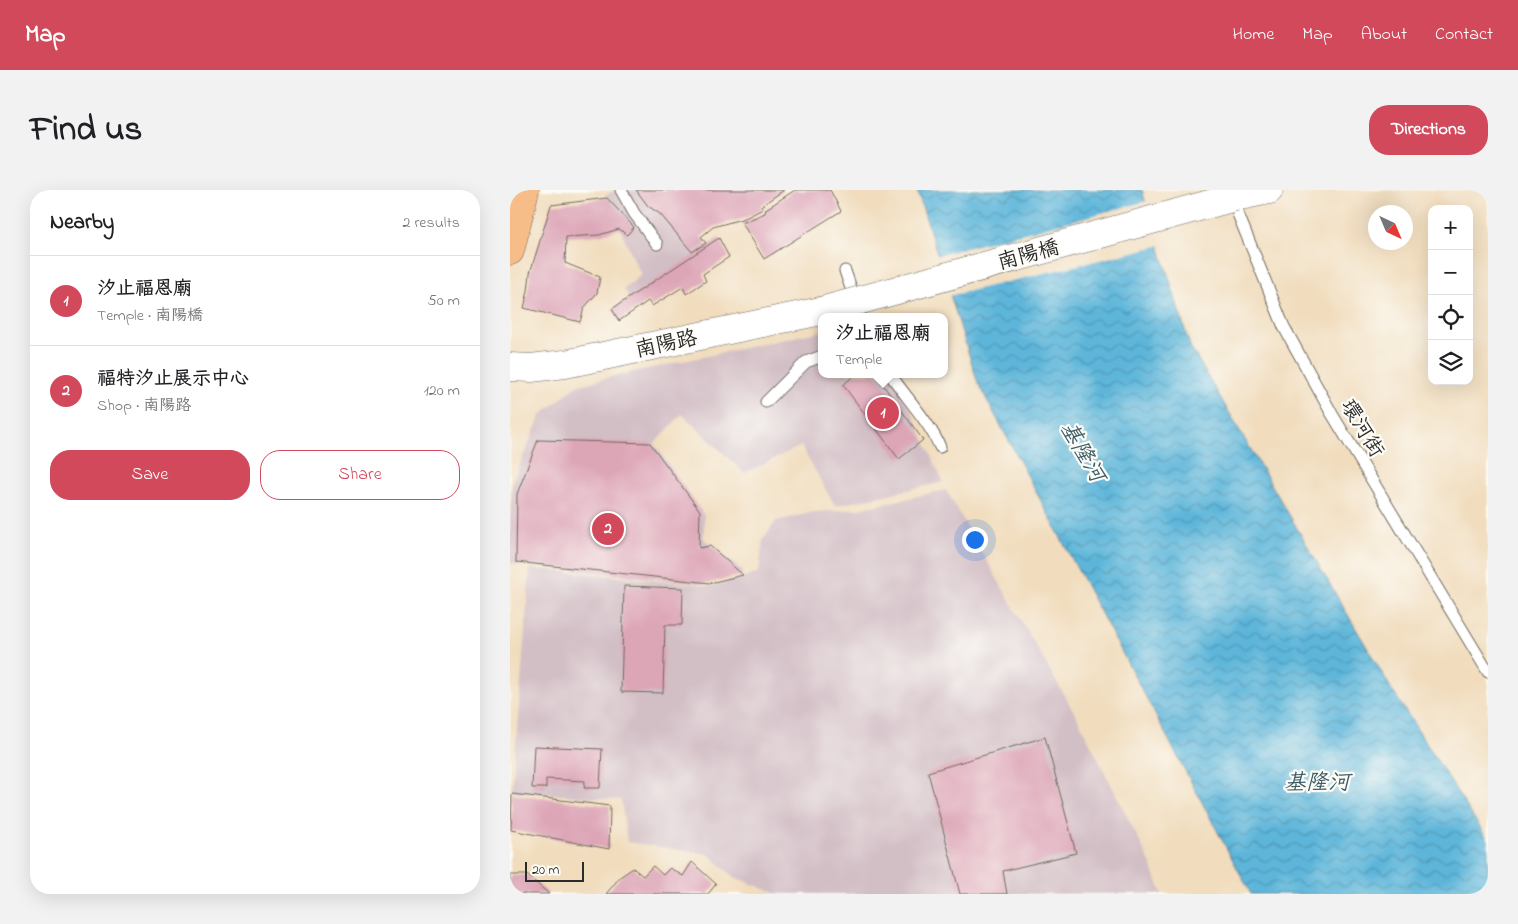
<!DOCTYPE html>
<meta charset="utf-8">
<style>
:root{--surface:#fff;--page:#f2f2f2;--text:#202124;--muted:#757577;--line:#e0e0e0;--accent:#d1495b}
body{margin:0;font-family:"Indie Flower","LXGW WenKai TC",sans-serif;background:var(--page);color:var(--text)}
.controls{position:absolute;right:15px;top:15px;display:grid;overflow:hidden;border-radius:10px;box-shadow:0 5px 20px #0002}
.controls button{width:45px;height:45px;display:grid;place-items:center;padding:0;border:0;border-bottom:1px solid var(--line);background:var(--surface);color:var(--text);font:25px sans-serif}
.compass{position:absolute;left:858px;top:15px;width:45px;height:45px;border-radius:50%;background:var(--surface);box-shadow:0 5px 20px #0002;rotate:136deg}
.scale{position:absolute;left:15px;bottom:12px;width:59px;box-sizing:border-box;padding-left:5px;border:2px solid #2b2b2b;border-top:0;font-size:14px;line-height:18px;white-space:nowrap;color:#2b2b2b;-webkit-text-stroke:4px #fdfcf7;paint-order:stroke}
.you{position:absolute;left:464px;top:349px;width:18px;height:18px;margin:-12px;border:4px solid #fff;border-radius:50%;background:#1a73e8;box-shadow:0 0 0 8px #1a73e833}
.badge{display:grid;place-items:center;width:32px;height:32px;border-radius:50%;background:var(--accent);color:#fff;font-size:16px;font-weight:700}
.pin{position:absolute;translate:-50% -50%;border:2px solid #fff;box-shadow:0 1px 5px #0006}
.popup{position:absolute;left:308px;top:123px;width:130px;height:65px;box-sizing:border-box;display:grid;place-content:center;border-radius:10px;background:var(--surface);filter:drop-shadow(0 1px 4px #0005);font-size:16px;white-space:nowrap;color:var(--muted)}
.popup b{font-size:19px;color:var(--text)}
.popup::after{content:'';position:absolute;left:50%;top:100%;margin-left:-10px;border:10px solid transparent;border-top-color:var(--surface)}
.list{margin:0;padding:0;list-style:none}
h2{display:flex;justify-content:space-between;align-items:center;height:65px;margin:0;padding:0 20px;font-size:21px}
h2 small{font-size:16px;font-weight:400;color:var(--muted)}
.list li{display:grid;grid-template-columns:32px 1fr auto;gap:15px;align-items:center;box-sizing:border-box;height:90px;padding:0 20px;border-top:1px solid var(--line)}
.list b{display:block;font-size:19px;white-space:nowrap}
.list p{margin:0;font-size:16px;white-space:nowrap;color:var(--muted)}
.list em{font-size:16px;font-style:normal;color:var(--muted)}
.actions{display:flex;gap:10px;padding:15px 20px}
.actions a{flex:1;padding:11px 0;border:1px solid var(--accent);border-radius:20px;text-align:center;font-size:18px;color:var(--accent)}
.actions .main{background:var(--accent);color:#fff}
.icon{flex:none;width:28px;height:28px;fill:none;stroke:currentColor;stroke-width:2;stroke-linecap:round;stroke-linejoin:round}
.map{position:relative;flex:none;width:978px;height:704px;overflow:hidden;border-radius:20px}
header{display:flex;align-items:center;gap:30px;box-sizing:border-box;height:70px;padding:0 25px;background:var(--accent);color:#fff}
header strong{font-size:24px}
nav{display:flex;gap:28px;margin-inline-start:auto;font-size:18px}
.intro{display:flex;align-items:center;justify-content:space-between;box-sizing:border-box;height:120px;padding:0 30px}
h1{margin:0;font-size:35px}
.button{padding:12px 22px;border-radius:20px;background:var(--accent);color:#fff;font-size:18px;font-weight:700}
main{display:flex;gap:30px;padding:0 30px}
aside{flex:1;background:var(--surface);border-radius:20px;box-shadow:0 5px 20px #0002}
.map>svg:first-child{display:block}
</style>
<header>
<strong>Map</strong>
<nav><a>Home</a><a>Map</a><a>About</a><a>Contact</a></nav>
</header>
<div class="intro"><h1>Find us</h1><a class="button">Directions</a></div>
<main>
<aside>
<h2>Nearby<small>2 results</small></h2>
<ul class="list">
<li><span class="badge">1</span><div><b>汐止福恩廟</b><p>Temple · 南陽橋</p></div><em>50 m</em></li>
<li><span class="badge">2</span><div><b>福特汐止展示中心</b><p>Shop · 南陽路</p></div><em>120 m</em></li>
</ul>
<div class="actions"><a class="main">Save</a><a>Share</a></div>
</aside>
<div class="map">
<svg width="978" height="704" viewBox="0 0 978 704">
<defs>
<pattern id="water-waves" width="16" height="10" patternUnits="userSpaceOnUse" patternTransform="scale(1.25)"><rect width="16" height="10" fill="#5db6da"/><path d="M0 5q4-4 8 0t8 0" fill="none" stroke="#4d94b1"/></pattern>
</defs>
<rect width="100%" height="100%" fill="#fdfcf7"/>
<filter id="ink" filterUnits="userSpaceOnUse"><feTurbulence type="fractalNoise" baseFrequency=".02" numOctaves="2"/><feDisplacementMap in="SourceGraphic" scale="10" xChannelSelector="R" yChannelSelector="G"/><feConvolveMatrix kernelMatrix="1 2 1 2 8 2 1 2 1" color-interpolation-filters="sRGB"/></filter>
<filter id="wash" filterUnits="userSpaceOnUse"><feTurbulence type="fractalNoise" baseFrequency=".0096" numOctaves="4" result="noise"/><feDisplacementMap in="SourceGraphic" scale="20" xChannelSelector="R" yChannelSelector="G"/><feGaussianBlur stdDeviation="1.12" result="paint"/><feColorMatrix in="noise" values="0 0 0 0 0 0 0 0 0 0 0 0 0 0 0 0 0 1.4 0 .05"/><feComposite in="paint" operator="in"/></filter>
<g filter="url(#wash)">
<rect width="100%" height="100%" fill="#f1ddbe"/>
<!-- industrial -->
<g fill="#d2bec5">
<polygon points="105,0 135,0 192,49 204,68 127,119 114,99 131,85 95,6"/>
<polygon points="312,141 312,184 385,184 433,292 325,316 291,256 234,283 172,224 144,254 194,325 194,349 234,382 192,394 0,373 0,331 3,290 31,225 66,196 105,186"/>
<polygon points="436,300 568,529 640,672 652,704 268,704 224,687 198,664 117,652 111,610 2,601 20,378 202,396 249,383 253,350 266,331 304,322 348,319"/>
</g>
<!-- water -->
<polygon fill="url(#water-waves)" stroke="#447082" points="407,0 632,0 680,156 882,500 978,650 978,704 741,704 468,193"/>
<!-- pier -->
<polygon fill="#f1ddbe" points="638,11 652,55 438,106 425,66"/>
<g id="blocks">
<!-- building -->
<g fill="#dda6b7">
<polygon points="126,0 274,0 251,16 253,19 235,28 203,37 191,47 196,53 182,62 150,24 138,16"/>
<polygon points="285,0 320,0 331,21 254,69 232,33 255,23 256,19"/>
<polygon points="97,8 124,37 117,45 109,39 89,45 56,47 55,73 90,87 87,103 74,118 70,132 14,118 18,101 20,83 41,15"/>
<polygon points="209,48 219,67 193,84 196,91 176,104 173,97 142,116 138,111 109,131 102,119"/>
<polygon points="346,184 365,184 413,250 389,269 333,195"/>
<polygon points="28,250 140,253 190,321 189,358 200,356 233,385 200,393 6,372 7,304"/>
<polygon points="114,396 173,398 172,435 155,435 153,503 111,502"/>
<polygon points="535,547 566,663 493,681 497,704 450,704 418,582"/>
<polygon points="24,556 92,559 90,598 74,598 75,591 36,589 36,598 22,598"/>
<polygon points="2,604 100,616 99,659 1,640"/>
<polygon points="182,672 206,694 198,704 96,704 110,687 123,678 133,686 143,676 153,685 160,678 173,686"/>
<polygon points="0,685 17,685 39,704 0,704"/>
</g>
</g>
</g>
<g filter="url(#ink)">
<use href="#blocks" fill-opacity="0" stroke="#70695e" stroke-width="1"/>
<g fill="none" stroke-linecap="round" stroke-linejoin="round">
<!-- service casing -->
<g stroke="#70695e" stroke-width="13">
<g id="service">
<polyline points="111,0 124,23 147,54"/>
<polyline points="725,6 728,24 774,137 822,224 978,482"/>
<polyline points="335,81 351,127"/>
<path d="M380 184C395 206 420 233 430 257"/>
<polyline points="256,212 296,172 312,166"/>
</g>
</g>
<!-- tertiary casing -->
<g stroke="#70695e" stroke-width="29">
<g id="tertiary">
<polyline points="725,7 759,0"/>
<polyline points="0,177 21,178 55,174 311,121"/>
</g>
</g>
<!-- primary casing -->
<g stroke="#70695e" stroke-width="29">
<polyline id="primary" points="0,61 15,0"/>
</g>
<!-- service -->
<use href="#service" stroke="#fff" stroke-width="11"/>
<!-- tertiary -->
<use href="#tertiary" stroke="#fff" stroke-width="28"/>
<!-- primary -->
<use href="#primary" stroke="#f7bd88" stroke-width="28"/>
<!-- tertiary-bridge casing -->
<g stroke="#70695e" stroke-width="29" stroke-linecap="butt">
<polyline id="tertiary-bridge" points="311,121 725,7"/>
</g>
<!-- tertiary-bridge -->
<use href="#tertiary-bridge" stroke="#fff" stroke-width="28"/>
</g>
</g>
<g text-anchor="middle" stroke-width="4.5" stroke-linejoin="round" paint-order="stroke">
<!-- street labels -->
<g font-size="21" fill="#2b2b2b" stroke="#fdfcf7">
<text transform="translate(518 64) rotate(-15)" y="7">南陽橋</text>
<text transform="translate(156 153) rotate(-12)" y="7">南陽路</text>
<text transform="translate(853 238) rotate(59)" y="7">環河街</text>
</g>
<!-- water labels -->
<g font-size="22" font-style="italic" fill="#3c5c68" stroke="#fdfcf7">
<text transform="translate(574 261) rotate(60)" y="8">基隆河</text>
<text x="807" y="599">基隆河</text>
</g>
</g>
</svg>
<div class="controls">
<button>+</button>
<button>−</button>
<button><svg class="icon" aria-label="locate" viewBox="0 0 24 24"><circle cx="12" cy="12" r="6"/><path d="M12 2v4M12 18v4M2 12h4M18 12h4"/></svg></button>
<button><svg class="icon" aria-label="layers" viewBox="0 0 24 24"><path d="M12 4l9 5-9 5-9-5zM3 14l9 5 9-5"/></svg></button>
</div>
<svg class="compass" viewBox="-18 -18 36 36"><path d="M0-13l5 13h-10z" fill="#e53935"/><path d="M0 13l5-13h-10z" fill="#757577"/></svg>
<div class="scale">20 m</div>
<div class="you"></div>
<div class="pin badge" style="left:373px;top:223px">1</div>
<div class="popup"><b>汐止福恩廟</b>Temple</div>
<div class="pin badge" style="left:98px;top:339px">2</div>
</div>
</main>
